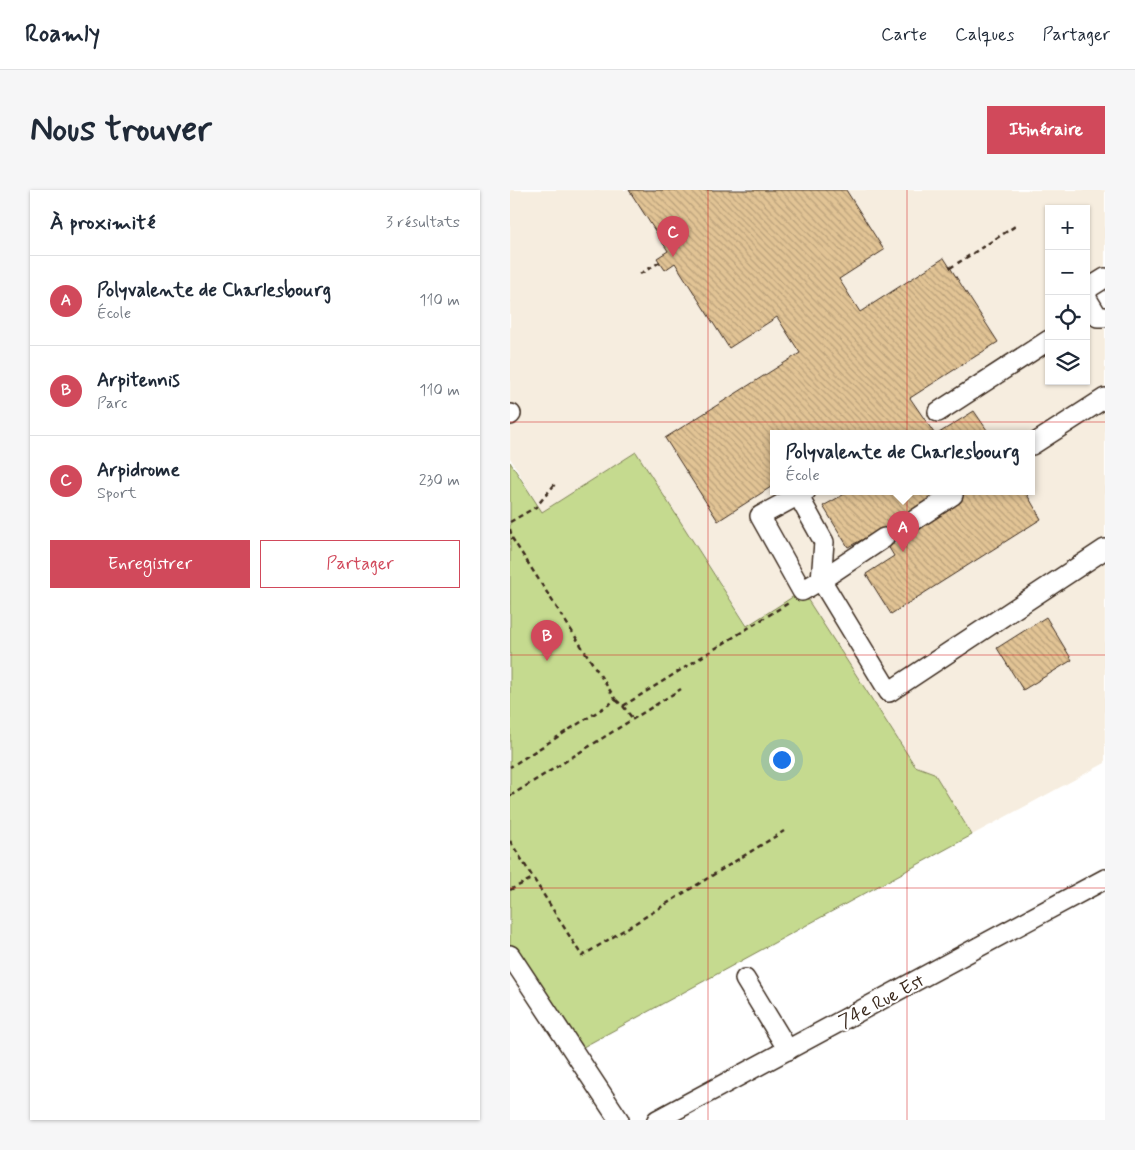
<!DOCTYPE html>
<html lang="fr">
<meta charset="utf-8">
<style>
:root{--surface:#fff;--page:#f6f6f7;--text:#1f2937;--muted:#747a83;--line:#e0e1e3;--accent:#d1495b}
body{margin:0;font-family:Mynerve,sans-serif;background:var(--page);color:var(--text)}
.controls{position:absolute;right:15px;top:15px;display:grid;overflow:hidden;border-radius:0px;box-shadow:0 1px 4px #0004}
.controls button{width:45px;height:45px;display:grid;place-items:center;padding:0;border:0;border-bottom:1px solid var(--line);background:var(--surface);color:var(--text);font:25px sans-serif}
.you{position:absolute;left:271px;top:569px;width:18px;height:18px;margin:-12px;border:4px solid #fff;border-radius:50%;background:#1a73e8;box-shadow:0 0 0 8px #1a73e833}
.badge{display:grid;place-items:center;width:32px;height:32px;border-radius:50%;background:var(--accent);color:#fff;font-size:16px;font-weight:700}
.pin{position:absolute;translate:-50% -41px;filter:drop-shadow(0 1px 2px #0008)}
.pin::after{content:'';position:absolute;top:26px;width:18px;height:15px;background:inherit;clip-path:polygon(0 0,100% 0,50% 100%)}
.popup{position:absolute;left:260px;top:240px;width:265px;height:65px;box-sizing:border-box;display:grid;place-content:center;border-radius:0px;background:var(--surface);filter:drop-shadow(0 1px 4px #0005);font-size:16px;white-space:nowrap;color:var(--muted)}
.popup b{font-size:19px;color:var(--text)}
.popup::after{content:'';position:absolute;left:50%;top:100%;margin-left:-10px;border:10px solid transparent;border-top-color:var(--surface)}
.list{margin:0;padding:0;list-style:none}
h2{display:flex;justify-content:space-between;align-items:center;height:65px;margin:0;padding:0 20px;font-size:21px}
h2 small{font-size:16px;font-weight:400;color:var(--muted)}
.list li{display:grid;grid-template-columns:32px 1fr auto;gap:15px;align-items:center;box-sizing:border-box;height:90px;padding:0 20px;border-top:1px solid var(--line)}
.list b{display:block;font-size:19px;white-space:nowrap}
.list p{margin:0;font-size:16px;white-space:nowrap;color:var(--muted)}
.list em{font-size:16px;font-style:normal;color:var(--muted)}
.actions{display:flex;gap:10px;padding:15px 20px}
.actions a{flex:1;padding:11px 0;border:1px solid var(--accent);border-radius:0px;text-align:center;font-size:18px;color:var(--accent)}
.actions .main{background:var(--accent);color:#fff}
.icon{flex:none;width:28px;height:28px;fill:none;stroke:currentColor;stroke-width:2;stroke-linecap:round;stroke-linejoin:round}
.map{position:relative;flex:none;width:595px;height:930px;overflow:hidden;border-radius:0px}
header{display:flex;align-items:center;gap:30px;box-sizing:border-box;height:70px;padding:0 25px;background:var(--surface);border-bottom:1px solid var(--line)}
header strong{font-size:24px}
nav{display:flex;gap:28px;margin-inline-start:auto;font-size:18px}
.intro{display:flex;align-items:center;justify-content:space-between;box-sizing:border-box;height:120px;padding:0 30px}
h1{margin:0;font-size:35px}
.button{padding:12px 22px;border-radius:0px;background:var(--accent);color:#fff;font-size:18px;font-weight:700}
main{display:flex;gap:30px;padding:0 30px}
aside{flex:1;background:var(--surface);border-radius:0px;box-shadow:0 1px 4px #0004}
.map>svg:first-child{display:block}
</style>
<header>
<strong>Roamly</strong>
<nav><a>Carte</a><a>Calques</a><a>Partager</a></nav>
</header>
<div class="intro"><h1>Nous trouver</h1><a class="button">Itinéraire</a></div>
<main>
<aside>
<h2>À proximité<small>3 résultats</small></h2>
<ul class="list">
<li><span class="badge">A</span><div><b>Polyvalente de Charlesbourg</b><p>École</p></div><em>110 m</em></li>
<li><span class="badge">B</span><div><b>Arpitennis</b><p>Parc</p></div><em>110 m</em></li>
<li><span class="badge">C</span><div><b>Arpidrome</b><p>Sport</p></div><em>230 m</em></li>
</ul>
<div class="actions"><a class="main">Enregistrer</a><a>Partager</a></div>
</aside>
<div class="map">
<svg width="595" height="930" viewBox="0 0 595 930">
<defs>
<pattern id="building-back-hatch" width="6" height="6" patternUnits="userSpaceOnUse" patternTransform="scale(1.25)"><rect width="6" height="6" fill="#e2c495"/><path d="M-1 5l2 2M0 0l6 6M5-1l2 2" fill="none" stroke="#b89f79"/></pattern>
</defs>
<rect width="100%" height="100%" fill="#fff"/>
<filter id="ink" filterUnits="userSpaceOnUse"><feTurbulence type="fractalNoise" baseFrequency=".02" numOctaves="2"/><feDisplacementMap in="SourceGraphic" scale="10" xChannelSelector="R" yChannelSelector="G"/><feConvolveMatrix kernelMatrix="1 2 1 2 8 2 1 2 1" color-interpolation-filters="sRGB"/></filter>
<g filter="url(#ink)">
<!-- built -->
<path fill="#f6eddf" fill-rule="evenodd" d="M0 0H595V88L576 106V19H539V191H576V107L595 127V573L462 645 424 583 405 576 292 402 238 436 126 262 32 322 0 268ZM264 243H522V301H264Z"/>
<!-- park -->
<polygon fill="#c5da8f" stroke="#808256" points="126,262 237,436 292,401 405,576 424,583 462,645 64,862 0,765 0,272 32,322"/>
<!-- building -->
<g fill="url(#building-back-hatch)" stroke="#3b2a1e">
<polygon points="119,0 336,0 374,60 329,89 350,122 434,68 488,152 400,208 424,243 264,243 264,295 208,331 155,248 290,163 267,127 219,158 165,73 155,80 147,68 158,61"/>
<polygon points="464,221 479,243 429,243"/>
<polygon points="340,301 515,301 531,329 381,424 356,384 384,366 369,341 338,357 313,316"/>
<polygon points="536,427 562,470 513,500 487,458"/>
</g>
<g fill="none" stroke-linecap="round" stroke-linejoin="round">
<!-- minor-tunnel -->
<polyline stroke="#d8d4d2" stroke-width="19" stroke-dasharray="19 9" stroke-linecap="butt" points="374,348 397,335"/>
<!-- minor casing -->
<g stroke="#3b2a1e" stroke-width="22">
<g id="minor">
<polyline points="576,106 579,98 595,88"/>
<polyline points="576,107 588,127 595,127"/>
<polyline points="428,222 539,150"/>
<polyline points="0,225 1,224"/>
<polyline points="522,255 595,208"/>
<polyline points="296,301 250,326 292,401 311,390 379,502 595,359"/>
<polyline points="288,305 314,352 311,390"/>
<polyline points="397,335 443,305"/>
<polyline points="311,390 374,348"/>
<polyline points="0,765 109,930"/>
<polyline points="235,789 278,860"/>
<polyline points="147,930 595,689"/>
</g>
</g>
<!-- path -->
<g stroke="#3b2a1e" stroke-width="2.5" stroke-dasharray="5 4" stroke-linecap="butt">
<polyline points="440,78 507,35"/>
<polyline points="130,84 150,72"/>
<polyline points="0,332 26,317 45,294"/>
<polyline points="0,339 2,348 106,510 0,577"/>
<polyline points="106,510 113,516 123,529"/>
<polyline points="113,516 280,412"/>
<polyline points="0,606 171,499"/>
<polyline points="0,651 72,766 274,641"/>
<polyline points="0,700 23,688"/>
</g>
<!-- minor -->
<use href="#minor" stroke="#fff" stroke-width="19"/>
</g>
</g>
<!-- grid -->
<path fill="none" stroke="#d62828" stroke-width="1" stroke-opacity="0.55" d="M198 0V930M397 0V930M0 232H595M0 465H595M0 698H595"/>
<g text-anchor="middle" stroke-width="4" stroke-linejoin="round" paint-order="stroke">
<!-- street labels -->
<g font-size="19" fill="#3b2a1e" stroke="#fff">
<text transform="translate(371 810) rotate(-28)" y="7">74e Rue Est</text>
</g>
</g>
</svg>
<div class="controls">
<button>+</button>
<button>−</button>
<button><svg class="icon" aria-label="locate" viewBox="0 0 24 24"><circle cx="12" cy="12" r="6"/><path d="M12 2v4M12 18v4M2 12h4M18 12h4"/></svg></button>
<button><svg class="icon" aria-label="layers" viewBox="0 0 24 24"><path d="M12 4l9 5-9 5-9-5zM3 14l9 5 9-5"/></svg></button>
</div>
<div class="you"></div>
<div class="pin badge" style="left:393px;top:362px">A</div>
<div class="popup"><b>Polyvalente de Charlesbourg</b>École</div>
<div class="pin badge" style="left:37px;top:471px">B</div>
<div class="pin badge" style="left:163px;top:67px">C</div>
</div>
</main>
